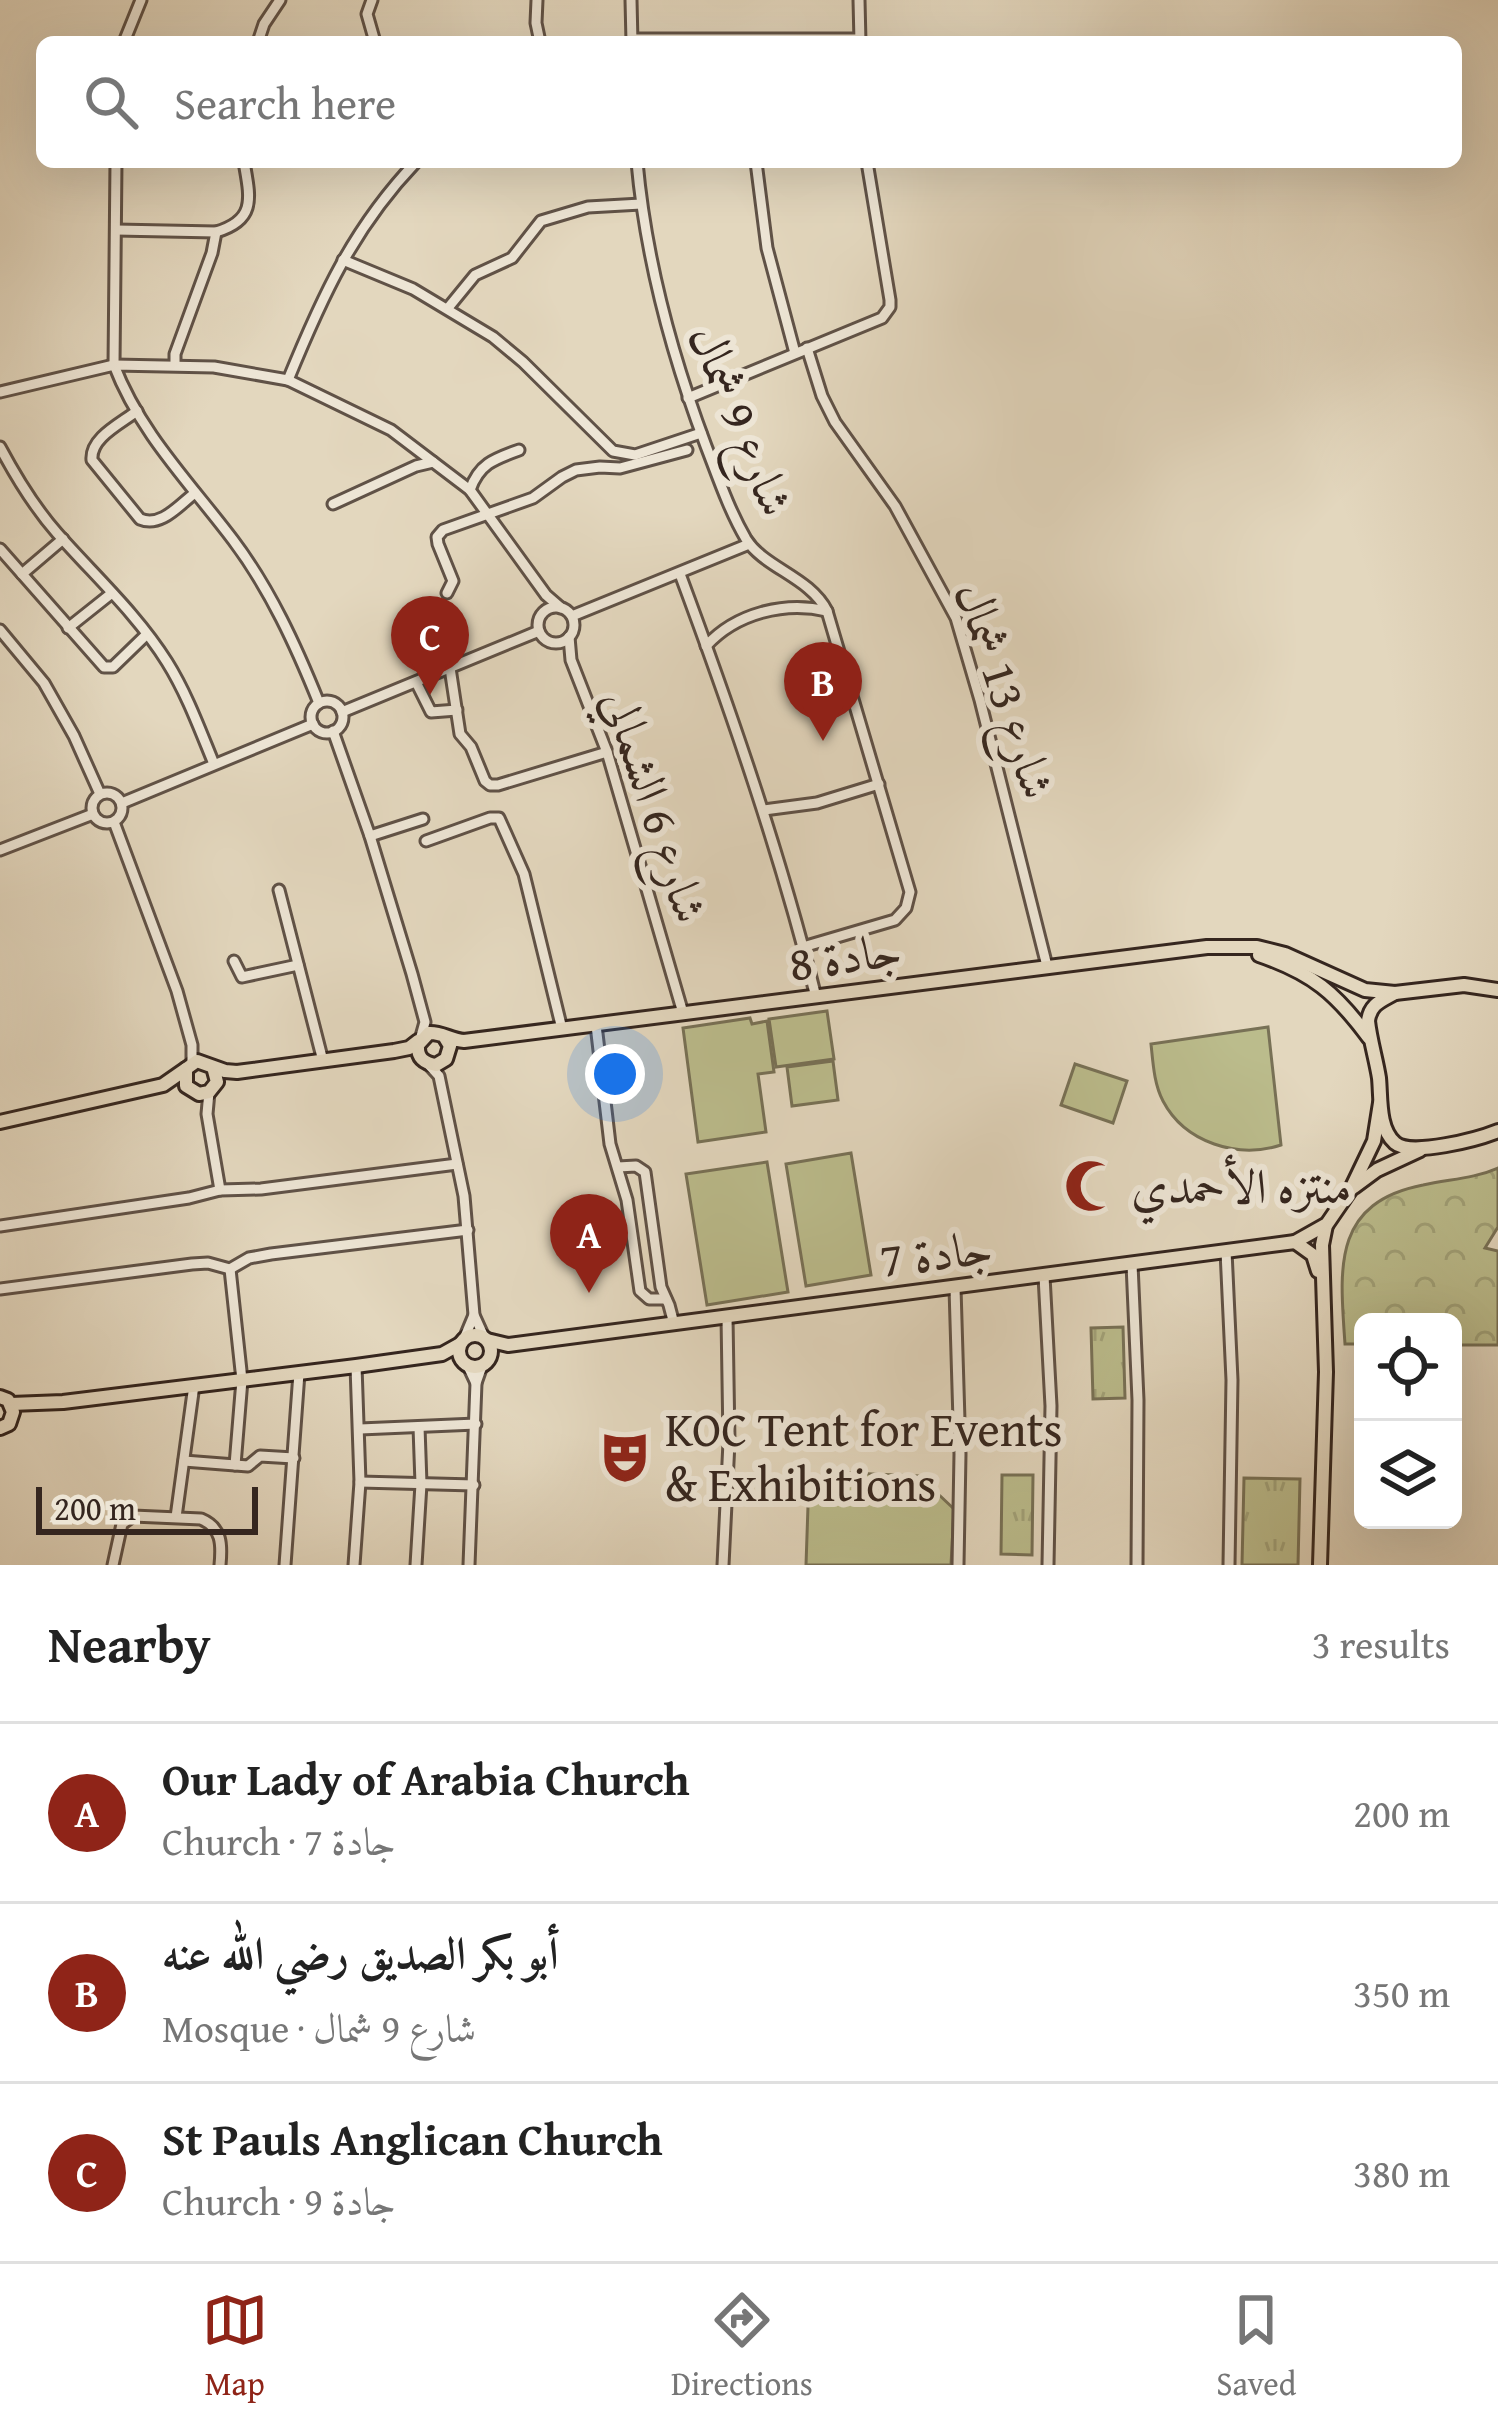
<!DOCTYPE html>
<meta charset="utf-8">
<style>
:root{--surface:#fff;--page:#f6f6f6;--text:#222;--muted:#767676;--line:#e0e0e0;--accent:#8f2418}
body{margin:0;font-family:"Gentium Book Plus",Amiri,serif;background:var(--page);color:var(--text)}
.controls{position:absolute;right:36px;bottom:36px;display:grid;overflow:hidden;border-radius:18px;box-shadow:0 12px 48px #0002}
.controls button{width:108px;height:108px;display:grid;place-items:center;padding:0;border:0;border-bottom:3px solid var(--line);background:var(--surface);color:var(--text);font:60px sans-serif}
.scale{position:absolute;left:36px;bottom:30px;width:222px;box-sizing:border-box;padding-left:12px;border:6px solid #35261f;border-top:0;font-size:33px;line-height:42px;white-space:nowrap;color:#35261f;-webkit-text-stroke:9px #ede5d5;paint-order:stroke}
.you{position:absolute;left:615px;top:1074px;width:42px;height:42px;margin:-30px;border:9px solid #fff;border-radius:50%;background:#1a73e8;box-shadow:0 0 0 18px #1a73e833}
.badge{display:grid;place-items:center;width:78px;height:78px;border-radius:50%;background:var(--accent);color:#fff;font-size:39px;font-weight:700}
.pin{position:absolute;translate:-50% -99px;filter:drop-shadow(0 3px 6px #0008)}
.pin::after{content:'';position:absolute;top:63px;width:42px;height:36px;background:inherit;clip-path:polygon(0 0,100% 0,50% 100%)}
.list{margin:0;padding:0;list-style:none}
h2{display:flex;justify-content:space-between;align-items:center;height:156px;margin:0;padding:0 48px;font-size:51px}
h2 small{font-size:39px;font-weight:400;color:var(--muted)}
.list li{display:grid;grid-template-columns:78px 1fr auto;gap:36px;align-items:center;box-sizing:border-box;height:180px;padding:0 48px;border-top:3px solid var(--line)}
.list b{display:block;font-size:45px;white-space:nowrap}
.list p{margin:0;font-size:39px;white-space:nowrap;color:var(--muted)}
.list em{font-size:39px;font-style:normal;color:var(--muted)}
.icon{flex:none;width:66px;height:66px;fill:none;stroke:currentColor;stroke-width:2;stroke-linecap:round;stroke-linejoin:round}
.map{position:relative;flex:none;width:1498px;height:1565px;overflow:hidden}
.search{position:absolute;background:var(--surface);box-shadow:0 12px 48px #0002;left:36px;right:36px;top:36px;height:132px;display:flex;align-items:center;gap:30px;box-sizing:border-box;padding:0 42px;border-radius:18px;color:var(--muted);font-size:45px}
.sheet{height:696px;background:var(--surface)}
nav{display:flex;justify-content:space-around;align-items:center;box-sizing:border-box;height:168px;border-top:3px solid var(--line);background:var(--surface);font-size:33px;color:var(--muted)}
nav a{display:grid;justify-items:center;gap:6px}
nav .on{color:var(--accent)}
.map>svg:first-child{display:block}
</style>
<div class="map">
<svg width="1498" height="1565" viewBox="0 0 1498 1565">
<defs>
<pattern id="grass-tufts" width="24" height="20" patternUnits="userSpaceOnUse" patternTransform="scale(3)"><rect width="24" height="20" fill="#bbbc8c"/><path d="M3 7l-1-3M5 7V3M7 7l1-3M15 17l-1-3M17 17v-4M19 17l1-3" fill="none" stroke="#a1a178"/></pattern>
<pattern id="forest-crowns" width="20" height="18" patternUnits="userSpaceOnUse" patternTransform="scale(3)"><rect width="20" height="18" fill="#bbbc8c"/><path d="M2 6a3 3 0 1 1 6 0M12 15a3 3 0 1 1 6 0" fill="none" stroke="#a1a178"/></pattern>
</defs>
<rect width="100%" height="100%" fill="#e3d7be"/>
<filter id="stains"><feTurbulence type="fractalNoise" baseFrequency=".00167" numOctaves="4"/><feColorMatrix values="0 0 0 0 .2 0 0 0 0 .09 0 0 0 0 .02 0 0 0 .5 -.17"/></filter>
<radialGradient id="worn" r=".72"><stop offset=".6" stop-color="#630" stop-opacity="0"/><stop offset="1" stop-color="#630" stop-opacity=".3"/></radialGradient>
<!-- grass -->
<g fill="url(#grass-tufts)" stroke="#787156" stroke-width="3">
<polygon points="1123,1327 1125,1398 1093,1399 1091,1328"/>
<polygon points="1002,1475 1033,1475 1032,1555 1001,1554"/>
<polygon points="1244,1478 1300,1479 1298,1565 1242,1565"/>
</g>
<!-- forest -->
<path fill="url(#forest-crowns)" stroke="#787156" stroke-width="3" d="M1498 1168V1227L1485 1248 1498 1251V1345H1453V1322H1363V1344H1345C1340 1270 1331 1203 1423 1185 1449 1179 1473 1179 1498 1168Z"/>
<!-- garden -->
<g fill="#bbbc8c" stroke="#787156" stroke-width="3">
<polygon points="827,1011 834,1059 776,1067 769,1019"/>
<polygon points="750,1018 752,1024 767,1021 774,1072 758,1074 766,1132 698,1142 683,1028"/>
<path d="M1268 1027 1281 1145C1238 1159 1185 1143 1163 1101 1154 1084 1153 1063 1151 1044Z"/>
<polygon points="833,1061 838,1100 792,1106 787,1067"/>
<polygon points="1075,1064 1127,1081 1113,1123 1061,1105"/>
<polygon points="851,1153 871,1275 806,1286 786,1164"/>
<polygon points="767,1162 788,1292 707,1305 686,1174"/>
<polygon points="849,1473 919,1476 954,1509 951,1565 806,1565 808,1506"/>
</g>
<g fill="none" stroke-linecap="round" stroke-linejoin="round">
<!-- minor casing -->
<g stroke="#605247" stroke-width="15">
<g id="minor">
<polyline points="372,0 367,14 375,42"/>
<polyline points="537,0 536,23 540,42"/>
<polyline points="631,0 632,42"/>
<polyline points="859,0 860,42"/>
<polyline points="632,39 860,39"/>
<polyline points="124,42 141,0"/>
<polyline points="258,42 264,24 280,0"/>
<path d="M116 162 114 365C140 433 190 483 233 540 270 589 296 646 319 703"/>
<path d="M637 162C646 261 671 353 706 446 718 477 729 510 746 539 764 568 810 577 827 611L910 892 906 908 895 920 803 947"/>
<polyline points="756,162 767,248 795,353"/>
<path d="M116 230 216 232C257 220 250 197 244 162"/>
<polyline points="343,260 413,289 493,337 523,362 613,451 635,455 701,433"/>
<polyline points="448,308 475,275 512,258 541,221 588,207 641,204"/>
<polyline points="807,348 822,396 835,422 895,506 956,618 980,700 1047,966"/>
<polyline points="175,364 175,354 212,253 216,232"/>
<path d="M288 380C322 297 353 228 416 162"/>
<polyline points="0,392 114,365 214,367 288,380 391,430 470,490 546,595 561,608"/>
<polyline points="688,398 882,318 890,307 890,300 867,162"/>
<path d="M137 411C120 424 90 438 92 460L140 519C161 528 179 505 195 493"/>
<path d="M0 447C16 477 35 508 57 533 94 575 137 614 167 662 187 694 200 730 214 764"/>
<path d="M470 490C479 464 494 459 519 450"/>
<polyline points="333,504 416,466 433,462"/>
<polyline points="0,549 104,667 113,667 146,635"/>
<polyline points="22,574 63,539"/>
<path d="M680 574C732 714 780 853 816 997"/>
<polyline points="447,593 453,581 438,544 437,537 443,530 533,498 562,477 576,470 600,467 620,468 687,450"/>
<circle cx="556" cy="625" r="18"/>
<polyline points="572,616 749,544"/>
<polyline points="68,628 112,593"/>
<polyline points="0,630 44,683 74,736 100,794"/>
<polyline points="569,637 571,660 607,752 683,1013"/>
<path d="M706 646C736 613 785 601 827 611"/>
<polyline points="450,668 460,734 471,747 485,781 490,785 498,785 607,752"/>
<polyline points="416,682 431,712 457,710"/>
<circle cx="327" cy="717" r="16"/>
<polyline points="342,712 539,631"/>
<polyline points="333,731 370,836 412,974 425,1022 420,1040"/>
<circle cx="107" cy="808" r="15"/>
<polyline points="122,803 313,724"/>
<polyline points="764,810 817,803 879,784"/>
<polyline points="114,822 177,991 192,1045 192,1063"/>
<polyline points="370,836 423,819"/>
<polyline points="426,841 490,818 499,818 524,874 562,1029"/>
<polyline points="0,850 93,814"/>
<polyline points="279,890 323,1061"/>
<polyline points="234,961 242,977 298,965"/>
<polyline points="596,1025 610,1144 627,1200 640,1291 649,1299 666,1299"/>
<polyline points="428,1064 439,1076 464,1196 474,1315 484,1337"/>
<polyline points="209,1092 207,1114 220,1190"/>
<polyline points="618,1167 636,1166 645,1172 661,1287 669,1305 674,1324"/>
<polyline points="0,1226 189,1198 220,1190 261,1189 457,1164"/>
<polyline points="1226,1251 1232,1380 1229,1565"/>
<polyline points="1132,1264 1138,1400 1137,1565"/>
<polyline points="230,1269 242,1380 235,1465"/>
<polyline points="1044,1276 1051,1406 1048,1565"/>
<polyline points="955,1288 960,1454 958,1565"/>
<polyline points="0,1289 192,1264 208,1263 230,1269 249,1258 271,1254 468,1230"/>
<polyline points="464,1339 474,1315"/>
<polyline points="468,1366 476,1383"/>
<polyline points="360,1429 476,1424"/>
<polyline points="184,1461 248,1466 260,1456 294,1458"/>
<polyline points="360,1482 474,1485"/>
<polyline points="176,1517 194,1385"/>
<path d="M113 1565 122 1524 133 1516 201 1519C222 1528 222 1544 220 1565"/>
<polyline points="285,1565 299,1373"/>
<polyline points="354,1565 360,1482 356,1366"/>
<polyline points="416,1565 421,1484 419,1427"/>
<polyline points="469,1565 476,1383 482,1366"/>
<polyline points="723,1565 729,1442 727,1317"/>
</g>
</g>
<!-- major casing -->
<g stroke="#35261f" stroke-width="18">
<g id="major">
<path d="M1259 955C1312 973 1336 993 1369 1038"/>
<path d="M1395 993C1381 1001 1370 1004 1368 1021 1370 1040 1376 1059 1379 1078 1381 1098 1378 1128 1395 1143 1411 1157 1478 1139 1498 1131"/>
<path d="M444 1036 450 1046 446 1059 436 1065C424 1063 417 1058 418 1045L429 1033C441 1032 451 1040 464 1041L1207 947H1257L1285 954 1365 990 1395 993 1464 985 1498 990"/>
<polyline points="213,1067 217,1082 209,1092 199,1094 186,1086 186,1069 197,1061 225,1071 237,1072 394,1051 409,1048 418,1041"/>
<polyline points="0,1122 163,1085 186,1069"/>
<polyline points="1354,1187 1377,1170 1420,1150"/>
<polyline points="1295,1242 1313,1255 1318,1271"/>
<circle cx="475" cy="1351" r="16"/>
<polyline points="487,1340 508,1345 1295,1242 1327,1224 1351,1189 1374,1141 1380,1103"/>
<polyline points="0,1397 8,1400 13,1412 9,1424 0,1428"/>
<polyline points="11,1404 63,1402 356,1366 442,1354 460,1344"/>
<polyline points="1320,1565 1326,1372 1322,1245 1326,1225"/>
</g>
</g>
<!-- minor -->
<use href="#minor" stroke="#ede5d5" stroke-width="9"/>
<!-- major -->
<use href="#major" stroke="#e3d7be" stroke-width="12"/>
</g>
<!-- icons -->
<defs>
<g id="mosque-bare" transform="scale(4.14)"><path d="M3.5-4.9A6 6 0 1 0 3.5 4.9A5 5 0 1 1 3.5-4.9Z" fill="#8f2418" stroke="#ede5d5" stroke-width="2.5" paint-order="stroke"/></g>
<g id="theatre-bare" transform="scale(4.14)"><path d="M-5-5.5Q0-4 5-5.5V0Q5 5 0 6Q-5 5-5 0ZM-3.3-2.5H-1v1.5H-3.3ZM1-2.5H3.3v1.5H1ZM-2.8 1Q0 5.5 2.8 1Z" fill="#8f2418" stroke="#ede5d5" stroke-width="2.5" paint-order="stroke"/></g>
</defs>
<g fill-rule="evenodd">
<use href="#mosque-bare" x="1091" y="1186"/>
<use href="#theatre-bare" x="625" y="1457"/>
</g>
<g text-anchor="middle" stroke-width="12" stroke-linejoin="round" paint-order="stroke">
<!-- street labels -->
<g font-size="48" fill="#35261f" stroke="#ede5d5">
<text transform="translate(742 420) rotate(68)" y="17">شارع 9 شمال</text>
<text transform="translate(1006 690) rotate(72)" y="17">شارع 13 شمال</text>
<text transform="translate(656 806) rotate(72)" y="17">شارع 6 الشمالي</text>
<text transform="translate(845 956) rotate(-8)" y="17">جادة 8</text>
<text transform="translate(936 1253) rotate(-7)" y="17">جادة 7</text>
</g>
<!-- poi labels -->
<g font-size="48" fill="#35261f" stroke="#ede5d5" text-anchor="start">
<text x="1131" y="1203">منتزه الأحمدي</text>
<text x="665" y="1446">KOC Tent for Events<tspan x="665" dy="55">&amp; Exhibitions</tspan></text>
</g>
</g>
<rect width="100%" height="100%" filter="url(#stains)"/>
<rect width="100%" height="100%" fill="url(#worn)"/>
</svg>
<div class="controls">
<button><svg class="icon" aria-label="locate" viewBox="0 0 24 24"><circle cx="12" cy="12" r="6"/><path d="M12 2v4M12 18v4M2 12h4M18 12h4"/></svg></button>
<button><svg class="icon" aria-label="layers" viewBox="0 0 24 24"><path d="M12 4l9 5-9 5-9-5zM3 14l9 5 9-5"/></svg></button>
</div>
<div class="scale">200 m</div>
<div class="you"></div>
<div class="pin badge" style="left:589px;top:1293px">A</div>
<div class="pin badge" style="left:823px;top:741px">B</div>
<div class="pin badge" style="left:430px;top:695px">C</div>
<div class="search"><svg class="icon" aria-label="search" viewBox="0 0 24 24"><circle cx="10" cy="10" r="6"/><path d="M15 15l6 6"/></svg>Search here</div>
</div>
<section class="sheet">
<h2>Nearby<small>3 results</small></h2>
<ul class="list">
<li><span class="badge">A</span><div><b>Our Lady of Arabia Church</b><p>Church · جادة 7</p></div><em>200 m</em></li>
<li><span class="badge">B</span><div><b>أبو بكر الصديق رضي الله عنه</b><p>Mosque · شارع 9 شمال</p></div><em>350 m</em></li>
<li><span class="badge">C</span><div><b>St Pauls Anglican Church</b><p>Church · جادة 9</p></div><em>380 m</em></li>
</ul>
</section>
<nav>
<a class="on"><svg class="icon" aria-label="map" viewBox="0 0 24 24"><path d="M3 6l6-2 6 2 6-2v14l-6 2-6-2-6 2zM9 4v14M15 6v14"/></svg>Map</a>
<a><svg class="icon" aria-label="directions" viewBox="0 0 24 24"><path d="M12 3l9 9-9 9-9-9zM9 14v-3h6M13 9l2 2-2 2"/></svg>Directions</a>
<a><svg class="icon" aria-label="saved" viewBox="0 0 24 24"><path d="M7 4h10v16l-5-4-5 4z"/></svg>Saved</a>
</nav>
